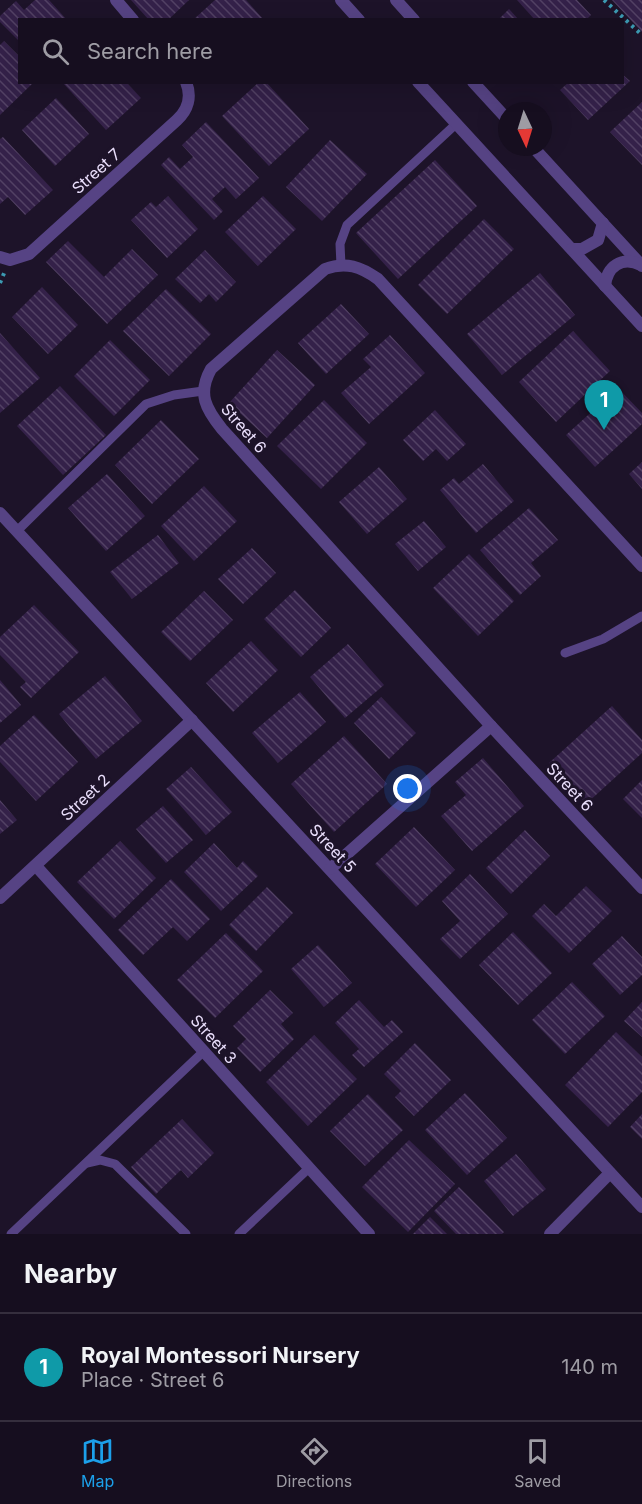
<!DOCTYPE html>
<meta charset="utf-8">
<style>
:root{--surface:#160e1f;--page:#1f1728;--text:#f1f3f6;--muted:#9e9ca4;--line:#352e3d;--accent:#1ca0ea}
body{margin:0;font-family:Inter,sans-serif;background:var(--page);color:var(--text)}
.compass{position:absolute;left:498px;top:102px;width:54px;height:54px;border-radius:50%;background:var(--surface);box-shadow:0 6px 24px #0002;rotate:176deg}
.you{position:absolute;left:408px;top:789px;width:21px;height:21px;margin:-15px;border:4px solid #fff;border-radius:50%;background:#1a73e8;box-shadow:0 0 0 9px #1a73e833}
.badge{display:grid;place-items:center;width:39px;height:39px;border-radius:50%;background:var(--accent);color:#fff;font-size:20px;font-weight:700}
.pin{position:absolute;translate:-50% -50px;filter:drop-shadow(0 2px 3px #0008)}
.pin::after{content:'';position:absolute;top:32px;width:21px;height:18px;background:inherit;clip-path:polygon(0 0,100% 0,50% 100%)}
.list{margin:0;padding:0;list-style:none}
h2{display:flex;justify-content:space-between;align-items:center;height:78px;margin:0;padding:0 24px;font-size:26px}
h2 small{font-size:20px;font-weight:400;color:var(--muted)}
.list li{display:grid;grid-template-columns:39px 1fr auto;gap:18px;align-items:center;box-sizing:border-box;height:108px;padding:0 24px;border-top:2px solid var(--line)}
.list b{display:block;font-size:22px;white-space:nowrap}
.list p{margin:0;font-size:20px;white-space:nowrap;color:var(--muted)}
.list em{font-size:20px;font-style:normal;color:var(--muted)}
.icon{flex:none;width:33px;height:33px;fill:none;stroke:currentColor;stroke-width:2;stroke-linecap:round;stroke-linejoin:round}
.map{position:relative;flex:none;width:642px;height:1234px;overflow:hidden}
.search{position:absolute;background:var(--surface);box-shadow:0 6px 24px #0002;left:18px;right:18px;top:18px;height:66px;display:flex;align-items:center;gap:15px;box-sizing:border-box;padding:0 21px;border-radius:0px;color:var(--muted);font-size:22px}
.sheet{height:186px;background:var(--surface)}
nav{display:flex;justify-content:space-around;align-items:center;box-sizing:border-box;height:84px;border-top:2px solid var(--line);background:var(--surface);font-size:16px;color:var(--muted)}
nav a{display:grid;justify-items:center;gap:3px}
nav .on{color:var(--accent)}
.map>svg:first-child{display:block}
</style>
<div class="map">
<svg width="642" height="1234" viewBox="0 0 642 1234">
<defs>
<pattern id="building-back-hatch" width="6" height="6" patternUnits="userSpaceOnUse" patternTransform="scale(1.5)"><rect width="6" height="6" fill="#342149"/><path d="M-1 5l2 2M0 0l6 6M5-1l2 2" fill="none" stroke="#524164"/></pattern>
</defs>
<rect width="100%" height="100%" fill="#1d1329"/>
<!-- building -->
<g fill="url(#building-back-hatch)">
<polygon points="35,0 49,0 67,20 20,20 20,42 0,22 0,16 16,1 24,10"/>
<polygon points="131,0 189,0 168,20 149,20"/>
<polygon points="215,0 246,0 264,20 193,20"/>
<polygon points="517,0 577,0 591,15 586,20 535,20"/>
<polygon points="612,0 642,0 642,32"/>
<polygon points="509,9 519,20 498,20"/>
<polygon points="4,41 20,57 20,82 34,82 0,115 0,45"/>
<polygon points="622,74 630,81 588,120 560,90 569,82 622,82"/>
<polygon points="62,82 126,82 141,98 106,130"/>
<polygon points="259,82 266,82 309,129 269,166 222,116"/>
<polygon points="56,98 89,134 55,166 22,130"/>
<polygon points="642,102 642,165 610,132"/>
<polygon points="206,122 259,178 236,199 225,187 212,199 223,211 214,220 161,165 169,157 180,169 193,157 182,145"/>
<polygon points="3,137 53,190 25,215 8,197 0,204 0,139"/>
<polygon points="330,140 367,174 322,221 286,187"/>
<polygon points="435,160 477,206 398,279 356,233"/>
<polygon points="168,196 198,229 167,258 131,220 151,202 156,207"/>
<polygon points="263,196 296,229 258,266 225,232"/>
<polygon points="484,219 514,249 447,314 418,285"/>
<polygon points="68,241 104,277 132,249 158,275 107,324 46,262"/>
<polygon points="205,250 236,282 216,302 209,294 200,303 175,279"/>
<polygon points="540,273 575,315 502,375 467,334"/>
<polygon points="42,287 78,325 48,354 12,317"/>
<polygon points="166,289 211,334 169,376 123,331"/>
<polygon points="341,304 369,334 326,374 298,343"/>
<polygon points="573,331 610,371 556,422 519,382"/>
<polygon points="0,333 40,378 0,413"/>
<polygon points="390,335 425,373 369,424 341,393 371,367 363,359"/>
<polygon points="110,340 150,380 114,416 74,376"/>
<polygon points="277,350 315,385 267,438 229,403"/>
<polygon points="60,386 106,435 63,475 17,426"/>
<polygon points="618,388 642,413 642,424 595,467 566,435"/>
<polygon points="324,400 367,443 321,489 277,446"/>
<polygon points="435,410 466,444 447,461 436,449 423,461 403,440"/>
<polygon points="161,420 199,459 152,504 115,465"/>
<polygon points="642,462 642,489 629,474"/>
<polygon points="483,464 514,501 476,533 440,490 454,478 459,484"/>
<polygon points="379,467 407,499 367,534 339,502"/>
<polygon points="107,474 145,516 106,551 68,508"/>
<polygon points="204,486 237,521 194,561 161,526"/>
<polygon points="529,508 558,540 531,563 541,576 520,595 480,550"/>
<polygon points="424,521 446,547 418,571 395,544"/>
<polygon points="158,535 179,563 132,599 110,572"/>
<polygon points="252,548 276,573 243,604 218,579"/>
<polygon points="469,554 514,601 478,636 433,588"/>
<polygon points="295,590 331,628 301,657 264,619"/>
<polygon points="204,591 233,620 190,661 161,632"/>
<polygon points="34,605 79,652 31,698 20,687 26,682 0,655 0,637"/>
<polygon points="251,641 278,670 233,712 206,683"/>
<polygon points="348,644 384,685 345,718 310,677"/>
<polygon points="105,676 142,721 96,759 59,714"/>
<polygon points="0,680 21,705 0,723"/>
<polygon points="300,692 326,722 278,763 252,733"/>
<polygon points="381,697 416,733 389,759 354,723"/>
<polygon points="612,706 642,740 642,753 586,804 549,763"/>
<polygon points="34,715 78,762 36,801 0,762 0,746"/>
<polygon points="344,736 387,784 334,832 291,784"/>
<polygon points="483,758 524,806 472,851 441,816 466,795 455,782"/>
<polygon points="191,767 232,812 206,835 166,789"/>
<polygon points="642,780 642,818 623,799"/>
<polygon points="0,800 17,820 0,834"/>
<polygon points="163,806 193,840 166,863 136,829"/>
<polygon points="414,827 455,870 416,907 375,864"/>
<polygon points="525,830 550,856 511,894 486,868"/>
<polygon points="120,841 156,878 114,919 77,882"/>
<polygon points="214,843 237,868 243,861 258,876 221,911 184,872"/>
<polygon points="470,874 508,914 460,959 440,939 460,921 442,901"/>
<polygon points="171,879 210,919 187,941 173,927 143,955 118,930"/>
<polygon points="586,886 612,911 569,953 532,916 544,904 556,916"/>
<polygon points="267,887 293,913 256,951 229,925"/>
<polygon points="513,932 552,973 518,1005 479,965"/>
<polygon points="226,933 263,971 215,1018 177,980"/>
<polygon points="622,936 642,957 642,975 620,995 592,964"/>
<polygon points="318,945 352,983 324,1007 291,969"/>
<polygon points="572,982 605,1016 565,1054 532,1020"/>
<polygon points="270,990 293,1013 281,1024 294,1039 260,1072 237,1048 246,1039 233,1026"/>
<polygon points="359,1000 384,1027 392,1020 403,1032 364,1067 352,1055 359,1049 335,1023"/>
<polygon points="642,1002 642,1037 624,1021"/>
<polygon points="616,1032 642,1057 642,1092 608,1127 565,1085"/>
<polygon points="314,1035 357,1079 308,1126 266,1082"/>
<polygon points="415,1043 451,1080 414,1116 395,1097 401,1091 384,1074"/>
<polygon points="465,1093 507,1138 467,1175 425,1130"/>
<polygon points="368,1094 403,1130 365,1166 330,1131"/>
<polygon points="642,1114 642,1139 630,1127"/>
<polygon points="182,1119 214,1153 188,1178 181,1170 156,1194 131,1167"/>
<polygon points="409,1140 455,1184 408,1232 362,1187"/>
<polygon points="516,1154 546,1189 513,1216 484,1181"/>
<polygon points="459,1187 504,1232 502,1234 456,1234 434,1211"/>
<polygon points="430,1217 447,1234 413,1234"/>
</g>
<g fill="none" stroke-linecap="round" stroke-linejoin="round">
<!-- path -->
<g stroke="#3c9ab2" stroke-width="4" stroke-dasharray="3 4.5" stroke-linecap="butt">
<polyline points="604,0 642,35"/>
<polyline points="0,283 5,271"/>
</g>
<!-- service -->
<g stroke="#564384" stroke-width="9">
<polyline points="341,265 340,244 347,225 456,124"/>
<polyline points="17,531 146,404 174,395 203,391"/>
<polyline points="565,653 603,639 642,616"/>
<polyline points="87,1163 100,1160 115,1164 186,1234"/>
<polyline points="11,1234 203,1052"/>
<polyline points="239,1234 309,1168"/>
</g>
<!-- minor -->
<g stroke="#564384" stroke-width="12">
<polyline points="116,0 133,20"/>
<path d="M0 257 10 260 29 254 177 120C188 110 192 97 186 82"/>
<polyline points="0,513 642,1207"/>
<path d="M642 566 378 279C361 267 346 261 325 269L211 369C197 394 206 409 222 429L491 726 642 888"/>
<polyline points="36,866 369,1234"/>
<polyline points="330,869 491,726"/>
<polyline points="0,898 192,720"/>
<polyline points="550,1234 610,1173"/>
</g>
<!-- tertiary -->
<g stroke="#564384" stroke-width="12">
<polyline points="341,0 359,20"/>
<polyline points="396,0 414,20"/>
<polyline points="418,82 642,326"/>
<polyline points="473,82 507,119"/>
<polyline points="533,147 642,266"/>
<polyline points="572,249 582,249 598,240 603,223"/>
<path d="M605 286C607 266 622 256 641 265"/>
</g>
</g>
<g text-anchor="middle" stroke-width="6" stroke-linejoin="round" paint-order="stroke">
<!-- street labels -->
<g font-size="16" fill="#eadffc" stroke="#1d1329">
<text transform="translate(96 171) rotate(-42)" y="6">Street 7</text>
<text transform="translate(244 428) rotate(49)" y="6">Street 6</text>
<text transform="translate(570 787) rotate(47)" y="6">Street 6</text>
<text transform="translate(85 797) rotate(-43)" y="6">Street 2</text>
<text transform="translate(333 848) rotate(47)" y="6">Street 5</text>
<text transform="translate(214 1039) rotate(48)" y="6">Street 3</text>
</g>
</g>
</svg>
<svg class="compass" viewBox="-18 -18 36 36"><path d="M0-13l5 13h-10z" fill="#e53935"/><path d="M0 13l5-13h-10z" fill="#9e9ca4"/></svg>
<div class="you"></div>
<div class="pin badge" style="left:604px;top:430px;background:#0f9aa8">1</div>
<div class="search"><svg class="icon" aria-label="search" viewBox="0 0 24 24"><circle cx="10" cy="10" r="6"/><path d="M15 15l6 6"/></svg>Search here</div>
</div>
<section class="sheet">
<h2>Nearby<small></small></h2>
<ul class="list">
<li><span class="badge" style="background:#0f9aa8">1</span><div><b>Royal Montessori Nursery</b><p>Place · Street 6</p></div><em>140 m</em></li>
</ul>
</section>
<nav>
<a class="on"><svg class="icon" aria-label="map" viewBox="0 0 24 24"><path d="M3 6l6-2 6 2 6-2v14l-6 2-6-2-6 2zM9 4v14M15 6v14"/></svg>Map</a>
<a><svg class="icon" aria-label="directions" viewBox="0 0 24 24"><path d="M12 3l9 9-9 9-9-9zM9 14v-3h6M13 9l2 2-2 2"/></svg>Directions</a>
<a><svg class="icon" aria-label="saved" viewBox="0 0 24 24"><path d="M7 4h10v16l-5-4-5 4z"/></svg>Saved</a>
</nav>
